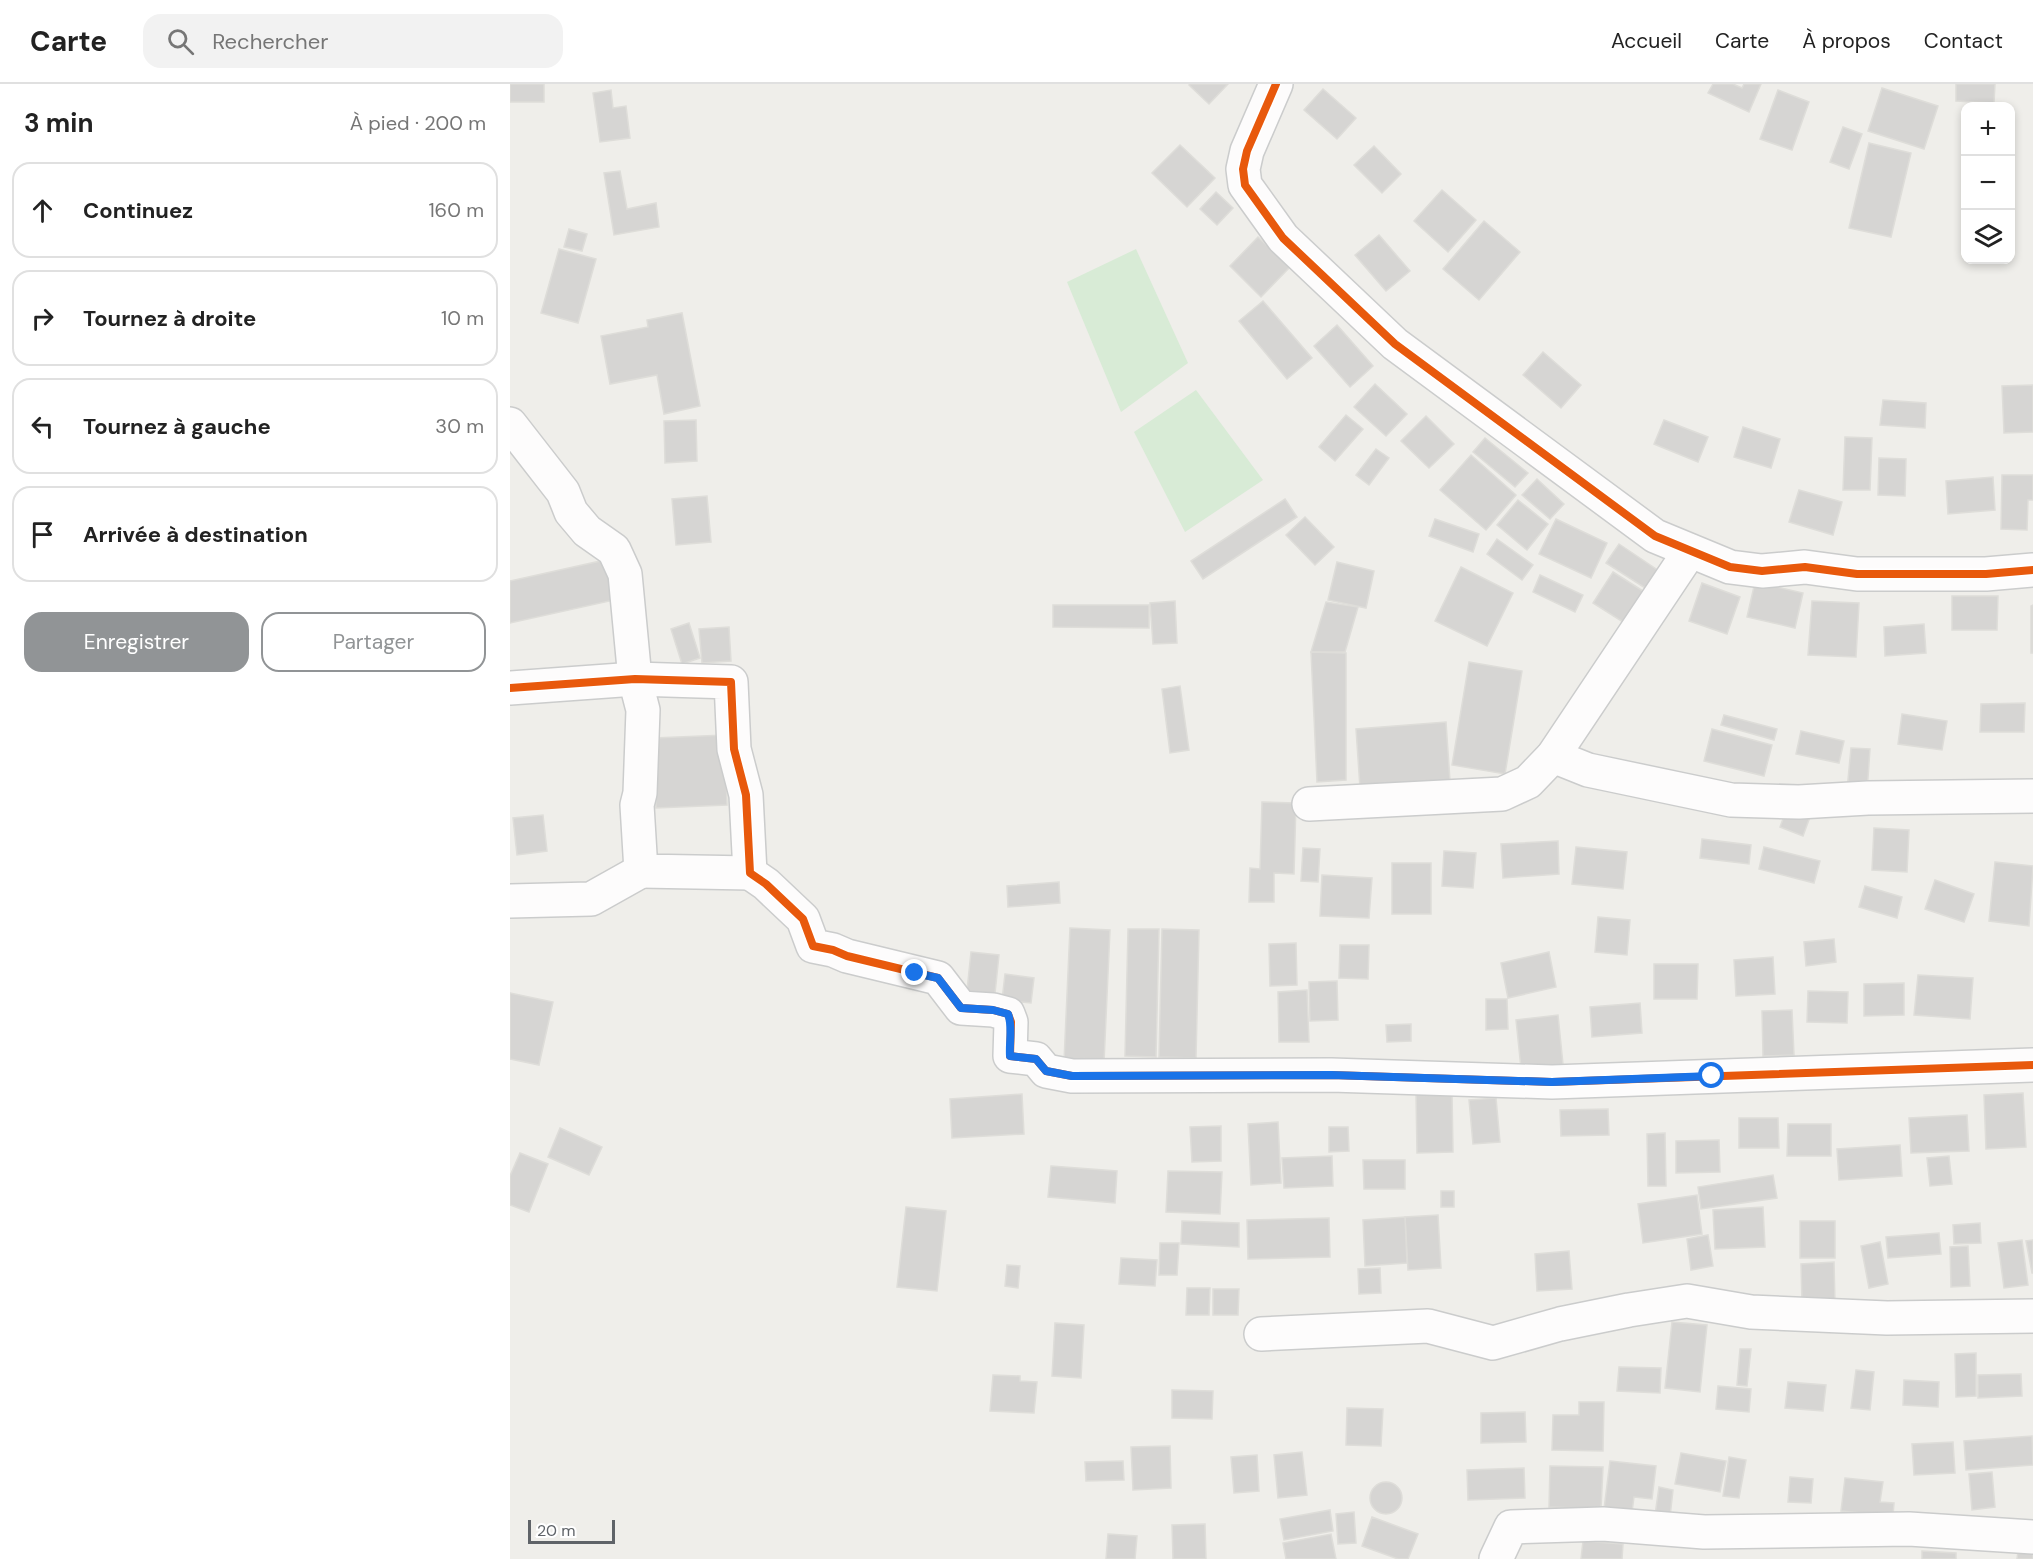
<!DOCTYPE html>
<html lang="fr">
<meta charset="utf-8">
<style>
:root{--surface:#fff;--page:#f2f2f2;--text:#222;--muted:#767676;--line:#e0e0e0;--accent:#919496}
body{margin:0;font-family:"DM Sans",sans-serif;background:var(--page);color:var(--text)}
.controls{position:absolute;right:18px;top:18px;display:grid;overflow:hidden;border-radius:12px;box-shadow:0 3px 9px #0003}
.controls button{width:54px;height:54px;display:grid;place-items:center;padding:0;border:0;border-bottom:2px solid var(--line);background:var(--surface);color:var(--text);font:30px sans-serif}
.scale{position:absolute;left:18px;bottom:15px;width:87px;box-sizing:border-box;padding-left:6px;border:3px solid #5f6368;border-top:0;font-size:16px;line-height:21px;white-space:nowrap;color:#5f6368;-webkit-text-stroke:4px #fff;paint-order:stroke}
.stop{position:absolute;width:18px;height:18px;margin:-14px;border:4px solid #1a73e8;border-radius:50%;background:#fff}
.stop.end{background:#1a73e8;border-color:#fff;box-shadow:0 2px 6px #0008}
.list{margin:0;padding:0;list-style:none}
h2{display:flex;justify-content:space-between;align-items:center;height:78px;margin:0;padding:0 24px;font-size:26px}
h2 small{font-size:20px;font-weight:400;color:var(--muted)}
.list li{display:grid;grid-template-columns:39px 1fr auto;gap:18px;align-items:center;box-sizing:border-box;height:96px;margin:0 12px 12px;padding:0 12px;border:2px solid var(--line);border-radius:18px}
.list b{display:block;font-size:22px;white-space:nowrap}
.list em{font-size:20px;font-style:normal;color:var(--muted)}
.actions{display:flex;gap:12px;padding:18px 24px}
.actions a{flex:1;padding:14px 0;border:2px solid var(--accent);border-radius:18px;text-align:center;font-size:21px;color:var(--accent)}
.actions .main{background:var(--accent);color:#fff}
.icon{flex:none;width:33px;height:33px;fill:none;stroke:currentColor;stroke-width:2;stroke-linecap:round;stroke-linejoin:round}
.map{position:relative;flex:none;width:1523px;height:1475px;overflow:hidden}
header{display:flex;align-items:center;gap:36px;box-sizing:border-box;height:84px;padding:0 30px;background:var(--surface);border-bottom:2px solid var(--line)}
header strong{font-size:28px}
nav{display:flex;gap:33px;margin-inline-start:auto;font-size:21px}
.search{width:420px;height:54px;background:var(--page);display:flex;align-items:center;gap:15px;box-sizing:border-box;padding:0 21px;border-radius:18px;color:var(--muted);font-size:22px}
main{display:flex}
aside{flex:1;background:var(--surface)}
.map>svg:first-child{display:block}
</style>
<header>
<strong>Carte</strong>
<div class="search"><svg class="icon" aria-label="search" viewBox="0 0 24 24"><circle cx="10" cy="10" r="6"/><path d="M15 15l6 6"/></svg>Rechercher</div>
<nav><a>Accueil</a><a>Carte</a><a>À propos</a><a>Contact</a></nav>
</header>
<main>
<aside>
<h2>3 min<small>À pied · 200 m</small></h2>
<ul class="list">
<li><svg class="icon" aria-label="ahead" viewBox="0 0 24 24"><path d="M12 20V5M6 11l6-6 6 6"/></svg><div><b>Continuez</b></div><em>160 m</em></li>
<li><svg class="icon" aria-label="right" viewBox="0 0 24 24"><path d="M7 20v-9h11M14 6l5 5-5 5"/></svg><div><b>Tournez à droite</b></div><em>10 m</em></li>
<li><svg class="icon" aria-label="left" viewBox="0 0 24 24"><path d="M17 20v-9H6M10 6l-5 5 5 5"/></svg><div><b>Tournez à gauche</b></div><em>30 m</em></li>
<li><svg class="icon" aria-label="arrive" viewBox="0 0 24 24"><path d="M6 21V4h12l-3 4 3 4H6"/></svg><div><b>Arrivée à destination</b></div></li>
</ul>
<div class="actions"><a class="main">Enregistrer</a><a>Partager</a></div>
</aside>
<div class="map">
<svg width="1523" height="1475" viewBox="0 0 1523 1475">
<rect width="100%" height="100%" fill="#efeeea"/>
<!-- green -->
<g fill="#d8ebd6">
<polygon points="626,165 678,279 611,328 557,198"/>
<polygon points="686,306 753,396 675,448 624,348"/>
</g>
<!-- building -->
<g fill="#d6d5d3" stroke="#deddd9" stroke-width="1.5">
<rect x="0" y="0" width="34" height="18"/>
<polygon points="680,0 718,0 699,20 679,1"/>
<polygon points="1203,0 1223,0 1232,4 1234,0 1251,0 1239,28 1198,9"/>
<polygon points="1446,0 1485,0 1484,19 1446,17"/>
<polygon points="1372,4 1428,22 1414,65 1358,47"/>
<polygon points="813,5 846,34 827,55 794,26"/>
<polygon points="101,6 103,24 116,22 120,54 90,58 83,9"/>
<polygon points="1268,6 1299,18 1282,66 1250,55"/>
<polygon points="1333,43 1352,50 1339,85 1320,78"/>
<polygon points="1359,59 1401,69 1381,153 1339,144"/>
<polygon points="670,61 705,94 677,123 642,89"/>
<polygon points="864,62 891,90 872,109 844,81"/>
<polygon points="110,87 117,125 146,119 149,143 104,151 94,89"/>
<polygon points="932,106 966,136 938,168 904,137"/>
<polygon points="706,108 723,124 707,141 690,125"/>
<polygon points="974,137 1010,168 969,216 933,185"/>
<polygon points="59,145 77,150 72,167 54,163"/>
<polygon points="869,151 900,187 876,207 845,171"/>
<polygon points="748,153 780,183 751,213 720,182"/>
<polygon points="49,165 86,175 68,239 31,229"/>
<polygon points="753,217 802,274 777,295 729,237"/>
<polygon points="172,229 190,322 154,330 147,291 100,300 91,252 138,243 137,236"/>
<polygon points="827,241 863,282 840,303 804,262"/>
<polygon points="1033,268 1071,301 1051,324 1013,291"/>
<polygon points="865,300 897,330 876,352 844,323"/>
<polygon points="1523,301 1523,348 1494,349 1492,302"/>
<polygon points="1373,316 1416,319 1415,344 1370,341"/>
<polygon points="836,331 853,345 825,377 809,363"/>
<polygon points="916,332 944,360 919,384 891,357"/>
<polygon points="186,336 187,377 155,379 154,337"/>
<polygon points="1154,336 1198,353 1188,378 1144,360"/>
<polygon points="1233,343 1270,355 1261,384 1224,373"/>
<polygon points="1335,353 1362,354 1360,406 1333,406"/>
<polygon points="975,354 1018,389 1005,403 963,368"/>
<polygon points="866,365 879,374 859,401 846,391"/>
<polygon points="961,371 1006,411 976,446 930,406"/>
<polygon points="1369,374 1396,375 1395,412 1368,411"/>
<polygon points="1492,391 1523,391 1523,416 1518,416 1517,446 1491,445"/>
<polygon points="1483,393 1485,426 1438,430 1436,397"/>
<polygon points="1027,395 1054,420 1040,435 1012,411"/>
<polygon points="1289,406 1332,418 1323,451 1279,438"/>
<polygon points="197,412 201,458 166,461 162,415"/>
<polygon points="775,415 787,433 693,495 681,477"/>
<polygon points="1008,416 1038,440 1017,466 987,441"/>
<polygon points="795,433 824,463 805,481 776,451"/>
<polygon points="925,435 969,450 963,468 919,452"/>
<polygon points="1046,435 1097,459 1081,494 1029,470"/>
<polygon points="987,455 1023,481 1012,496 977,470"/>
<polygon points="1109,460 1155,491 1143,509 1096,479"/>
<polygon points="104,474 113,514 0,539 0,497"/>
<polygon points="827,478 864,487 856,524 818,516"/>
<polygon points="951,483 1003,509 977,562 925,537"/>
<polygon points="1103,488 1144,514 1124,545 1083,519"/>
<polygon points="1030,491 1073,511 1065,528 1023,508"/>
<polygon points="1245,498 1293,509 1285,544 1237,533"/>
<polygon points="1192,499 1230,513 1217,550 1179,537"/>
<polygon points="1442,512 1488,512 1487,546 1442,546"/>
<polygon points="665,517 667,559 643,560 640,519"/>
<polygon points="1302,517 1349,519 1346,573 1298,571"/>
<polygon points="816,518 848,523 835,568 801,568"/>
<polygon points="543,521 639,521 639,544 543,543"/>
<polygon points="1523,521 1523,569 1521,569 1521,522"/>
<polygon points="179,539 190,574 172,580 161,545"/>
<polygon points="1414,540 1416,569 1375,572 1374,543"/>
<polygon points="219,543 221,577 192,579 189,545"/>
<polygon points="801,568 836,569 836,696 807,698"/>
<polygon points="959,578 1012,587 995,690 942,681"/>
<polygon points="670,602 679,666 660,669 652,605"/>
<polygon points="1515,619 1514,648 1470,648 1471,620"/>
<polygon points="1392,630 1437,637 1432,666 1388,660"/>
<polygon points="1214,631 1267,645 1264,656 1211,641"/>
<polygon points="936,638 940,697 850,704 846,645"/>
<polygon points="1202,645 1262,661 1254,692 1194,677"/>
<polygon points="1291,647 1334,657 1329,679 1286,670"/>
<polygon points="215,651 217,721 146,724 144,654"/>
<polygon points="1341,664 1360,665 1357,708 1337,706"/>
<polygon points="752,718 786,719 784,790 764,789 764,818 739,818 740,784 750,785"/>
<polygon points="1277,724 1300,733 1293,752 1270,743"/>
<polygon points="33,731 37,767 7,771 3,734"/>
<polygon points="1364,744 1399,746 1397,788 1362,786"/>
<polygon points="1192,755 1241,761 1239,780 1190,774"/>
<polygon points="1048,757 1049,790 993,794 991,760"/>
<polygon points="1066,763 1117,768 1113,805 1062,800"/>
<polygon points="1254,763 1310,777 1304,799 1249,785"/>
<polygon points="793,764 810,765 808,798 791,797"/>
<polygon points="934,767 966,769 963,804 932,802"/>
<polygon points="1485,778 1523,782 1519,842 1479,837"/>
<rect x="882" y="779" width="39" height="51"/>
<polygon points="812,791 862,794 859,834 810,832"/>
<polygon points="1425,796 1464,810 1454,838 1415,825"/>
<polygon points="549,798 550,819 498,823 497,802"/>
<polygon points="1355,802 1392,813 1387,834 1349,823"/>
<polygon points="1088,833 1120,836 1117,871 1085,868"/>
<polygon points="560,844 600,846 594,978 554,977"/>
<polygon points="618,845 649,845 646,973 615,972"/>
<polygon points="652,845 689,846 686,974 649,973"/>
<polygon points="1324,855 1326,878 1296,882 1294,858"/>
<polygon points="786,859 787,901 760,902 759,860"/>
<polygon points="830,861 859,861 858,895 829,894"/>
<polygon points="461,868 489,871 484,919 456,916"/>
<polygon points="1039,868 1046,903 998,914 991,879"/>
<polygon points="1263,873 1265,910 1226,912 1224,876"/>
<polygon points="1144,880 1188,880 1187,915 1144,915"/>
<polygon points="495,890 524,894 521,919 492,916"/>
<polygon points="1408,891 1463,894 1460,935 1404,931"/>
<polygon points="827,897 828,936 800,937 799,898"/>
<polygon points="1394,899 1394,931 1354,932 1354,900"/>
<polygon points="797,906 799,958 769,958 768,908"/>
<polygon points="1298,907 1338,908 1337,939 1297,938"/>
<polygon points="0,909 43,918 29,981 0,975"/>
<polygon points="976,915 997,915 998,945 976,946"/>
<polygon points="1130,919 1132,949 1082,953 1080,923"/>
<polygon points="1282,926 1284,971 1253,972 1252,927"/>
<polygon points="1048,931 1054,990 1012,994 1006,936"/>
<polygon points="901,940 901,957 877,958 876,941"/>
<polygon points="942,1008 943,1068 907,1069 906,1009"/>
<polygon points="1513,1009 1516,1063 1476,1065 1474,1011"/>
<polygon points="512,1010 514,1050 442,1054 440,1015"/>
<polygon points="986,1014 990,1058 963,1060 959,1016"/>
<polygon points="1098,1025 1099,1051 1051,1052 1050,1026"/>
<polygon points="1457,1031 1459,1067 1401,1069 1399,1034"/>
<polygon points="1229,1034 1268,1034 1269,1064 1229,1064"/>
<polygon points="768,1038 771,1099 741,1101 738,1040"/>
<polygon points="1278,1040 1321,1040 1321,1072 1277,1072"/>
<polygon points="711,1042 711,1077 682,1078 680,1043"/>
<polygon points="819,1043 838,1043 839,1067 819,1068"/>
<polygon points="50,1044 92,1063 79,1091 38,1073"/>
<polygon points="1155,1049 1156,1102 1138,1102 1137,1050"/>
<polygon points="1209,1056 1210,1088 1166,1089 1166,1057"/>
<polygon points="1390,1061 1392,1092 1329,1096 1327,1065"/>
<polygon points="10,1069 38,1080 19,1128 0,1121 0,1092"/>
<polygon points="822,1072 823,1102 774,1104 772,1074"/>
<polygon points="1439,1072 1442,1100 1420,1102 1417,1074"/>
<polygon points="853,1076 895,1076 895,1105 854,1105"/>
<polygon points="541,1082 607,1087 605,1119 538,1113"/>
<polygon points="658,1087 712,1088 710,1130 656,1128"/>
<polygon points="1263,1091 1267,1114 1191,1125 1188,1103"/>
<rect x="931" y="1107" width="13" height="16"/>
<polygon points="1187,1111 1192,1150 1133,1159 1128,1120"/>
<polygon points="396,1123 436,1127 427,1207 387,1203"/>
<polygon points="1253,1123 1255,1163 1205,1165 1203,1126"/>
<polygon points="928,1131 931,1184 898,1186 895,1133"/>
<polygon points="895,1133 897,1179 855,1182 853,1136"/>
<polygon points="819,1134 820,1173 738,1175 737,1136"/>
<polygon points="672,1137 729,1139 729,1163 671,1160"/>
<rect x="1290" y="1137" width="35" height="37"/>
<polygon points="1470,1139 1471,1159 1444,1160 1443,1141"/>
<polygon points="1429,1149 1431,1170 1378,1174 1376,1153"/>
<polygon points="1198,1151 1203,1182 1181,1186 1177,1155"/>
<polygon points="1512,1156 1518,1201 1494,1204 1488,1159"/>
<polygon points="1523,1156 1523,1189 1522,1189 1516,1157"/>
<polygon points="1370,1158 1378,1200 1359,1204 1351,1162"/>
<polygon points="650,1159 669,1159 667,1191 649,1191"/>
<polygon points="1458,1162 1460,1202 1441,1203 1440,1163"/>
<polygon points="1059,1167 1062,1205 1027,1207 1025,1170"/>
<polygon points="611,1174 647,1176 645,1202 609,1200"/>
<polygon points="1324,1178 1325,1219 1292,1220 1291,1180"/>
<polygon points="497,1181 510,1182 508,1204 495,1202"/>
<polygon points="870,1184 871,1209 849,1210 848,1185"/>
<polygon points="677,1204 700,1204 699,1231 676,1231"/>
<polygon points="703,1205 729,1205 728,1231 703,1231"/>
<polygon points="1162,1238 1197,1241 1190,1308 1155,1304"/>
<polygon points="545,1239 574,1241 571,1294 542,1292"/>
<polygon points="1230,1265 1241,1265 1237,1302 1227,1301"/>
<polygon points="1466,1269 1466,1312 1446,1313 1445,1270"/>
<polygon points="1109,1283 1151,1284 1150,1309 1107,1307"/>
<polygon points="1346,1286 1364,1288 1360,1326 1341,1324"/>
<polygon points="1511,1290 1512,1312 1468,1314 1468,1291"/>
<polygon points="483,1291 510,1292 510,1297 527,1298 524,1329 480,1327"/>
<polygon points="1394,1296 1429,1298 1428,1323 1393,1321"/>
<polygon points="1278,1298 1316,1301 1313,1327 1275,1324"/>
<polygon points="1208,1302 1241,1305 1239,1328 1206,1325"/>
<polygon points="662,1306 703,1307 702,1335 662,1334"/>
<polygon points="1069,1318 1094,1318 1093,1367 1042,1366 1043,1331 1069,1331"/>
<polygon points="837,1324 873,1325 871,1362 836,1361"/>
<polygon points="1015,1328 1016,1358 971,1359 971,1329"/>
<polygon points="1522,1352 1523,1381 1456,1386 1454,1357"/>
<polygon points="1443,1358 1445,1389 1404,1391 1402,1360"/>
<polygon points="660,1362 661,1404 623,1406 621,1363"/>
<polygon points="792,1368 797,1411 768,1414 764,1371"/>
<polygon points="1171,1369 1216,1377 1210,1408 1165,1400"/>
<polygon points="747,1371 749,1407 724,1409 721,1373"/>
<polygon points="1219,1373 1236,1376 1229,1414 1213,1412"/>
<polygon points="613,1377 614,1396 576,1397 575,1378"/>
<polygon points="1100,1377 1146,1382 1142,1415 1124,1413 1122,1428 1094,1425"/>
<polygon points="1040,1382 1093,1383 1091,1425 1039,1423"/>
<polygon points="1014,1384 1015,1414 958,1416 957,1386"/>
<polygon points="1482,1388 1485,1423 1462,1426 1459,1390"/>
<polygon points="1280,1393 1303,1395 1301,1419 1278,1418"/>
<polygon points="1335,1394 1373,1398 1370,1418 1384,1419 1383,1432 1331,1427"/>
<circle cx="876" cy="1414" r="16"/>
<polygon points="1149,1403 1163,1406 1160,1433 1145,1431"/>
<polygon points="820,1426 823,1447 774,1456 770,1435"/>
<polygon points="844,1428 846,1459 828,1460 826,1430"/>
<polygon points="862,1433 908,1450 898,1475 888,1475 852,1462"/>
<polygon points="695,1440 696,1475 663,1475 662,1441"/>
<polygon points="598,1450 627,1452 625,1475 596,1475"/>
<polygon points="821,1450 826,1475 776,1475 773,1459"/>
<polygon points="1073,1457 1113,1460 1112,1475 1071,1475"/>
<polygon points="1412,1467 1446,1469 1446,1475 1412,1475"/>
<polygon points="1508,1467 1523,1468 1523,1475 1507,1475"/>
</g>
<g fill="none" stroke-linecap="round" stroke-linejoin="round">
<!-- minor casing -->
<g stroke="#cbcccc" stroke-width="36">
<g id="minor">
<polyline points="766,0 737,67 733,85 735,101 773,154 885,260 1145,452 1220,483 1252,487 1295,483 1347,490 1476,490 1523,486"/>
<polyline points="0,340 53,408 61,428 77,447 104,466 115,490 125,595 133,626 130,709 127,721 131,787 240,789"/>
<polyline points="0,604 125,595 221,598 224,665 236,711 240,789 256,800 293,835 303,862 323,866 337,872 428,894 451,924 483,926 498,930 501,938 500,972 526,975 536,987 562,992 821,991 1042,998 1523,981"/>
<polyline points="1043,672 1078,686 1221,716 1289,718 1358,714 1523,712"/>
<polyline points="799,720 992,710 1018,698 1043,672 1180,467"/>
<polyline points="0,817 81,815 131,787"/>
<polyline points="751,1250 918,1242 983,1259 1050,1240 1119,1226 1177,1217 1241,1228 1377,1234 1523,1232"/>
<polyline points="986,1475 1001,1443 1093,1440 1194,1448 1399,1445 1523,1453"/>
</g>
</g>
<!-- minor -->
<use href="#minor" stroke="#fdfcfc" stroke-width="33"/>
<!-- cycleway casing -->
<g stroke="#fff" stroke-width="11">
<g id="cycleway">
<polyline points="766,0 737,67 733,85 735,101 773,154 885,260 1145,452 1220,483 1252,487 1295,483 1347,490 1476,490 1523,486"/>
<polyline points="0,604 125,595 221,598 224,665 236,711 240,789 256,800 293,835 303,862 323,866 337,872 428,894 451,924 483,926 498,930 501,938 500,972 526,975 536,987 562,992 821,991 1042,998 1523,981"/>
</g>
</g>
<!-- cycleway -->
<use href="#cycleway" stroke="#e8590c" stroke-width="8"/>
</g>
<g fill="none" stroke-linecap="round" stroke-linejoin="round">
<!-- route -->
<path stroke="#1a73e8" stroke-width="8" d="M405 889 428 894 451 924 483 926 498 930C503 942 499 959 500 972L526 975 536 987 562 992 821 991 1042 998 1202 992"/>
</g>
</svg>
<div class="controls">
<button>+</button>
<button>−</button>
<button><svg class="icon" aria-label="layers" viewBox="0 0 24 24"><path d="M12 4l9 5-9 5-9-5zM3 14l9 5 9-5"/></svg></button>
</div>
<div class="scale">20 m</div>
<div class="stop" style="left:1202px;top:992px"></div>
<div class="stop end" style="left:405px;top:889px"></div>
</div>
</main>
